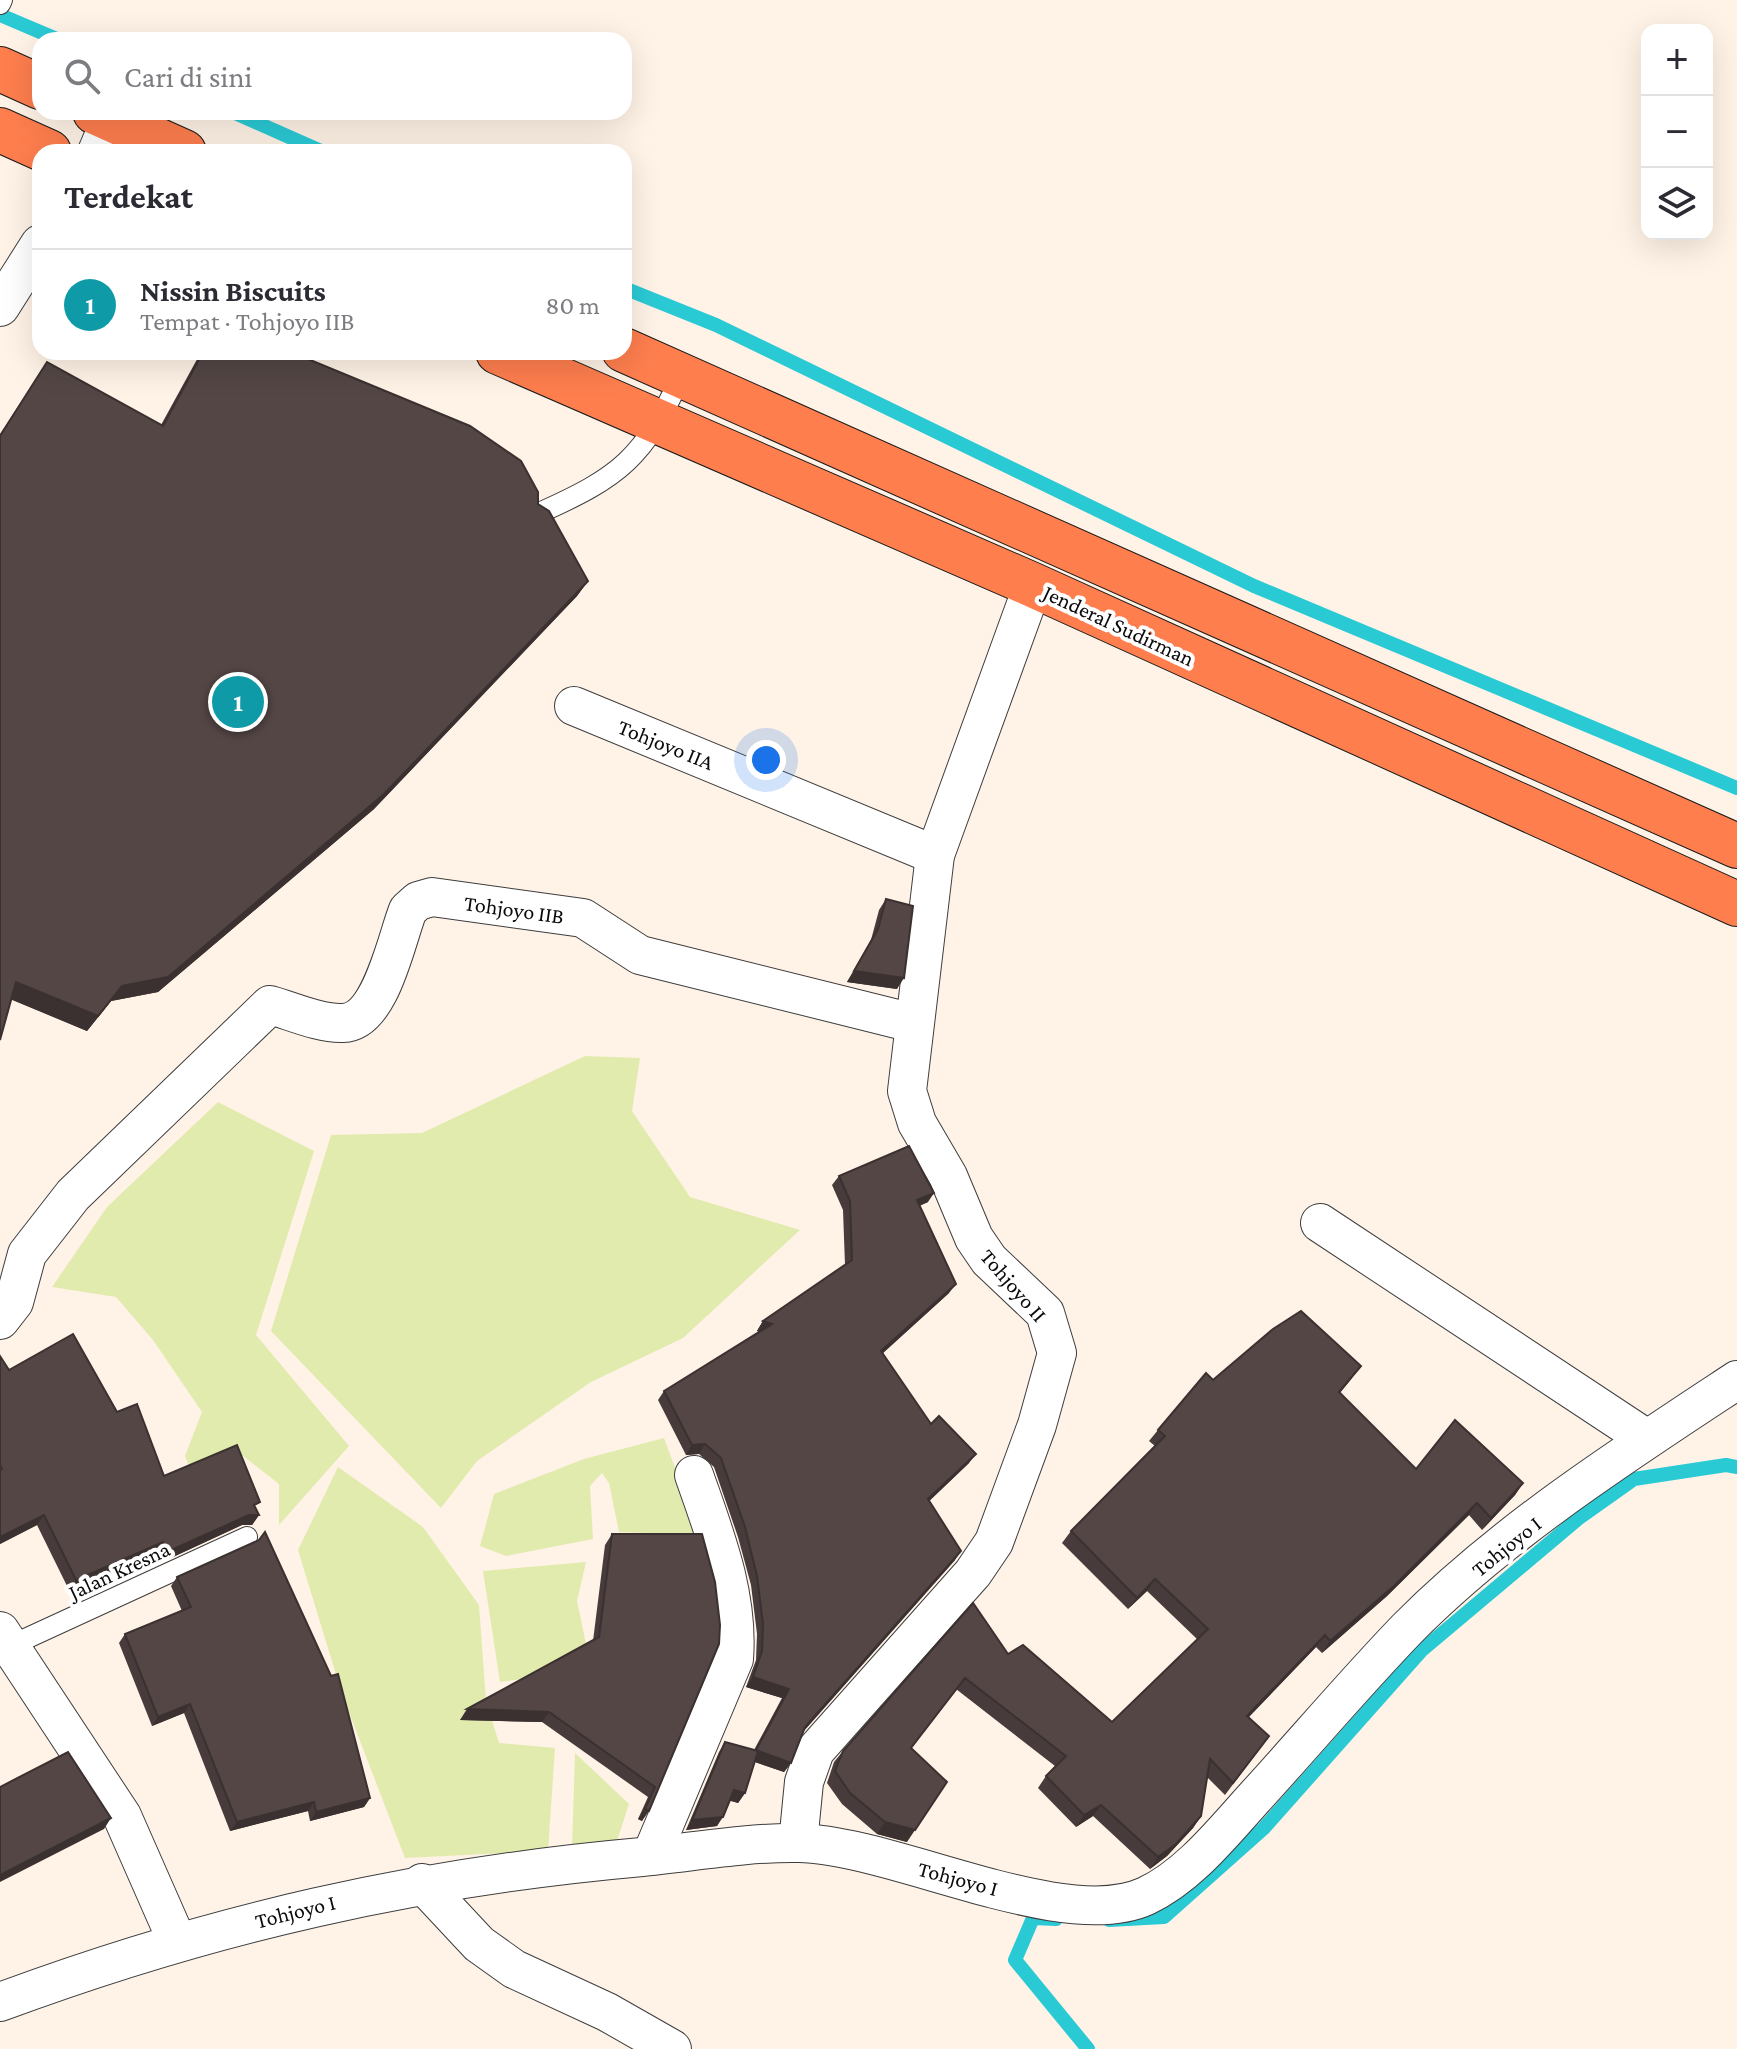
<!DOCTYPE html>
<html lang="id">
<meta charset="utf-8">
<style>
:root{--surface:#fff;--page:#f2f2f3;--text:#2b2b33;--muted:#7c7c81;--line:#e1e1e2;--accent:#c11a59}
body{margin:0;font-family:"Crimson Pro",serif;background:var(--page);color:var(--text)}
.controls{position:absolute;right:24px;top:24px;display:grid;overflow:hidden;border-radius:16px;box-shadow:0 8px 32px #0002}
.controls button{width:72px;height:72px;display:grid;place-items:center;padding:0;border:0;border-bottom:2px solid var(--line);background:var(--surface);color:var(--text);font:40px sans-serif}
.you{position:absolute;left:766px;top:760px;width:28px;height:28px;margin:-20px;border:6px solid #fff;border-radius:50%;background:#1a73e8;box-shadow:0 0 0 12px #1a73e833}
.badge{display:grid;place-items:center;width:52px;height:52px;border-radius:50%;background:var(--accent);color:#fff;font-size:26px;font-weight:700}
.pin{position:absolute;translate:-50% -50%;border:4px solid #fff;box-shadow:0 2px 8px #0006}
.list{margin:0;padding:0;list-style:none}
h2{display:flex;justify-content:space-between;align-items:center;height:104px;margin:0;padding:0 32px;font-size:34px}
h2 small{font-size:26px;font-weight:400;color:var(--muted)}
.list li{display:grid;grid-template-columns:52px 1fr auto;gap:24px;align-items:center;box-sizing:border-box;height:112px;padding:0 32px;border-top:2px solid var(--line)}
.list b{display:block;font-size:30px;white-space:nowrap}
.list p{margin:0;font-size:26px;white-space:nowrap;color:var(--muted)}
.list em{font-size:26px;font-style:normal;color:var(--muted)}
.icon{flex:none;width:44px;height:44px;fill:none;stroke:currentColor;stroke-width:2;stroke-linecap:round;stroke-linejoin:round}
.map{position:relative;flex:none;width:1737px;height:2049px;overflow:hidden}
.search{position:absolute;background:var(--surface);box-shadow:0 8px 32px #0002;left:32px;top:32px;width:600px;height:88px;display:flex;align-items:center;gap:20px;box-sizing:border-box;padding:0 28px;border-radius:24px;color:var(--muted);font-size:30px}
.panel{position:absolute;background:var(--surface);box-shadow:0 8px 32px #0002;left:32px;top:144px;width:600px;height:216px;border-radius:24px}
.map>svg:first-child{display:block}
</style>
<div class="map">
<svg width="1737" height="2049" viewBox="0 0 1737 2049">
<rect width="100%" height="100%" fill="#fff2e6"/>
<!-- green -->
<g fill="#e2ebae">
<polygon points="585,1056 640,1058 632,1111 690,1197 800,1230 683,1338 591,1382 477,1461 441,1508 271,1331 331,1135 422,1133"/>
<polygon points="218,1102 314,1151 256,1335 349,1446 279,1525 279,1484 238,1452 193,1476 185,1456 202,1412 153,1340 116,1297 52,1287 107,1207"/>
<polygon points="664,1438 700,1535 619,1532 609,1483 602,1473 590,1486 593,1539 506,1556 480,1546 494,1494 584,1459"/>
<polygon points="338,1467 423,1527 479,1605 486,1701 499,1743 555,1748 548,1851 405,1858 342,1694 298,1550"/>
<polygon points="586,1562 577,1601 589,1658 581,1671 500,1682 483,1571"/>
<polygon points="575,1753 629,1804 614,1850 572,1848"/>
</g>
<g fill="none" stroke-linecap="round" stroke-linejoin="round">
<!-- stream -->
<g stroke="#2acad5" stroke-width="14">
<polyline points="0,15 59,40"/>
<polyline points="233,112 323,152"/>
<polyline points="624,288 716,325 1254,586 1737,788"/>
<polyline points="1056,1919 1033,1918 1015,1960 1088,2049"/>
<polyline points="1109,1920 1164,1917 1264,1828 1421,1651 1579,1518 1634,1479 1726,1465 1737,1467"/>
</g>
<!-- service casing -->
<g stroke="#3d3d3d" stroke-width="22">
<g id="service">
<polyline points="0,4 2,0"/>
<path d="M539 513C620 477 644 458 681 376"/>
<polyline points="10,1646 247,1537"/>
</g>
</g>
<!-- minor casing -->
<g stroke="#3d3d3d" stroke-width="40">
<g id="minor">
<polyline points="97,152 111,119"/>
<polyline points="0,307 40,244"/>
<polyline points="574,706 935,855"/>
<polyline points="1320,1223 1647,1439"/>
<path d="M0 1320 14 1302 27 1254 73 1195 270 1005C292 1011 320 1024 343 1023 381 1022 396 940 408 910L418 901 432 897 583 918 640 955 913 1023"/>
<polyline points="0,1631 122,1816 177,1941"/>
<polyline points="798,1843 804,1782 815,1751 973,1573 994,1542 1037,1425 1057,1353 1045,1313 989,1260 974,1238 948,1176 917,1123 907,1091 935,855 1033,585"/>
<path d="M651 1856 734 1659C739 1595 715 1535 694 1475"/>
<polyline points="422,1883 479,1944 514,1969 607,2012 672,2049"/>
<path d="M0 2002C213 1923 416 1877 642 1857 693 1852 748 1842 799 1843 894 1845 1064 1934 1146 1896 1189 1876 1224 1831 1255 1797 1306 1741 1355 1683 1407 1629 1503 1532 1623 1455 1737 1380"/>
</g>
</g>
<!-- trunk casing -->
<g stroke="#1b1b1b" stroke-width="46">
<g id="trunk">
<polyline points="0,69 40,87"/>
<polyline points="95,112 184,152"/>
<polyline points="0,130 49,152"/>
<polyline points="624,350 1737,846"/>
<polyline points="498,352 1033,585 1737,904"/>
</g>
</g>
<!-- service -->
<use href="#service" stroke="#fff" stroke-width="20"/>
<!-- minor -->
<use href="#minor" stroke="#fff" stroke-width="38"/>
<!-- trunk -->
<use href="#trunk" stroke="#fe7e4e" stroke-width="44"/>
</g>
<!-- wall -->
<g fill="#473c3b">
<polygon points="201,352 291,352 538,504 588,581 577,596 374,809 158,992 111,1001 87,1031 11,999 0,1040 0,434 47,362 161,425"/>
<polygon points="886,899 897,989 847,982 871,940 879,910"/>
<polygon points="839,1176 928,1202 919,1206 949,1293 882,1354 931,1424 969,1463 929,1501 955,1560 804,1731 791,1763 784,1772 755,1762 745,1793 738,1803 730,1800 717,1826 686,1830 719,1752 725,1742 754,1750 782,1698 746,1687 756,1660 757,1634 751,1585 738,1537 714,1467 699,1454 686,1455 658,1400 664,1391 760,1332 757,1331 763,1321 845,1265 843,1210 832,1185"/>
<polygon points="0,1356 9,1370 117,1412 164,1476 256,1508 259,1515 252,1525 242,1525 160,1563 156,1553 69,1590 37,1525 0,1544"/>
<polygon points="1352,1378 1340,1393 1416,1469 1523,1483 1515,1495 1482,1530 1469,1515 1387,1596 1322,1653 1316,1647 1249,1717 1261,1747 1225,1795 1207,1777 1201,1816 1193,1828 1167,1856 1150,1869 1093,1816 1076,1827 1038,1788 1046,1776 1055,1766 956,1689 911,1748 907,1842 877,1834 842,1804 827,1783 834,1762 843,1751 973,1603 1008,1654 1112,1722 1197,1639 1147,1591 1128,1609 1062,1543 1071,1531 1155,1446 1149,1441 1158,1430 1213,1380"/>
<polygon points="612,1534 720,1625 642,1821 638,1819 648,1797 542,1722 460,1720 593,1641 605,1545"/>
<polygon points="177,1577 370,1798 364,1807 310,1821 308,1811 230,1831 184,1713 152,1726 119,1643 125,1634 182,1611 171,1586"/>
</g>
<!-- shaded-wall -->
<g fill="#3a3130">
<polygon points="588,581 577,596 374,809 158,992 111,1001 87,1031 5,997 16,982 122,986"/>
<polygon points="854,971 904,978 897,989 847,982"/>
<polygon points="934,1193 928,1202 910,1210 917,1200"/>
<polygon points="956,1284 949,1293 874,1361 881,1351"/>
<polygon points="763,1321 772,1324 766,1334 757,1331"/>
<polygon points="705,1444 699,1454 686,1455 692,1445"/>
<polygon points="976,1454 969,1463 922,1508 928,1499"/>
<polygon points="1523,1483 1515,1495 1482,1530 1491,1518"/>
<polygon points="1477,1503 1469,1515 1387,1596 1322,1653 1330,1641"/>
<polygon points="44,1515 37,1525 0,1544 0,1537"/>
<polygon points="249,1515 259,1515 252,1525 242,1525 160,1563 167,1552"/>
<polygon points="163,1542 156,1553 69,1590 76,1580"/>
<polygon points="961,1551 955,1560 799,1736 805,1727"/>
<polygon points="1155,1579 1147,1591 1128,1609 1137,1598"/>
<polygon points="1325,1635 1316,1647 1239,1727 1247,1716"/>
<polygon points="753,1677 789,1689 782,1698 746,1687"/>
<polygon points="190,1704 184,1713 152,1726 158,1717"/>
<polygon points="467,1709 549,1712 542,1722 460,1720"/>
<polygon points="756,1750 791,1763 784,1772 749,1760"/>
<polygon points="734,1790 745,1793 738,1803 727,1800"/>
<polygon points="370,1798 364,1807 310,1821 316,1812"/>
<polygon points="314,1802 308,1811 230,1831 237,1822"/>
<polygon points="1101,1805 1093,1816 1076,1827 1084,1815"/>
<polygon points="645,1809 649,1811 642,1821 638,1819"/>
<polygon points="1201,1816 1193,1828 1167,1856 1150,1869 1158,1857"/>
<polygon points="723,1817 717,1826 686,1830 692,1820"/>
<polygon points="111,1818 104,1829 0,1882 0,1875"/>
<polygon points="885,1822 915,1830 907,1842 877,1834"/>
</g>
<!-- building -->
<g fill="#534645" stroke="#3a3130" stroke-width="2">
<polygon points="203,352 291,352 470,426 521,461 538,492 538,504 549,511 588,581 384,794 168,977 122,986 98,1016 16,982 0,1040 0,436 47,362 163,426"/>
<polygon points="886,899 913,906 904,978 854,971 878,929"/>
<polygon points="909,1146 934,1193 917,1200 956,1284 881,1351 931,1424 939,1416 976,1454 928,1499 961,1551 805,1727 791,1763 756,1750 789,1689 753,1677 762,1651 763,1624 757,1576 745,1527 721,1458 705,1444 692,1445 664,1391 772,1324 763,1321 852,1260 850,1201 839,1176"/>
<polygon points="1301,1311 1361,1366 1339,1392 1416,1469 1455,1420 1523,1483 1491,1518 1477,1503 1395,1585 1330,1641 1325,1635 1247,1716 1269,1736 1233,1783 1210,1759 1201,1816 1176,1844 1158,1857 1101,1805 1084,1815 1046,1776 1066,1756 965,1678 911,1748 947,1782 915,1830 885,1822 850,1793 835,1771 843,1751 973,1603 1008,1654 1023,1645 1112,1722 1208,1629 1155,1579 1137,1598 1071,1531 1165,1436 1158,1430 1206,1373 1213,1380 1273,1329"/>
<polygon points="73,1334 117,1412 137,1404 164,1476 237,1445 260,1502 254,1505 259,1515 249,1515 167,1552 163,1542 76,1580 44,1515 0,1537 0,1470 2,1469 0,1465 0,1356 9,1370"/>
<polygon points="265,1532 331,1676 338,1674 370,1798 316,1812 314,1802 237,1822 190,1704 158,1717 125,1634 191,1607 177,1577 259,1540"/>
<polygon points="612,1534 702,1534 715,1582 720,1625 719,1644 649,1811 645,1809 655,1787 549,1712 467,1709 599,1637"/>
<polygon points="725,1742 758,1751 745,1793 734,1790 723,1817 692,1820"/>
<polygon points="68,1752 111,1818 0,1875 0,1787"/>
</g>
<g text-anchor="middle" stroke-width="8" stroke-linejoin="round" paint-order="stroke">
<!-- street labels -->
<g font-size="22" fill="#0a0a0a" stroke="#fff">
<text transform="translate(1119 625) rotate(25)" y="8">Jenderal Sudirman</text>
<text transform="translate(666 744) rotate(22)" y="8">Tohjoyo IIA</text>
<text transform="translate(514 909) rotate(8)" y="8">Tohjoyo IIB</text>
<text transform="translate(1014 1285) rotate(49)" y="8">Tohjoyo II</text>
<text transform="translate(1506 1546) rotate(-39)" y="8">Tohjoyo I</text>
<text transform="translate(119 1570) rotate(-25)" y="8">Jalan Kresna</text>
<text transform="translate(958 1878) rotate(15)" y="8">Tohjoyo I</text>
<text transform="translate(295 1911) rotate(-14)" y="8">Tohjoyo I</text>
</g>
</g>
</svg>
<div class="controls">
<button>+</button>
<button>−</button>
<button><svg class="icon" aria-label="layers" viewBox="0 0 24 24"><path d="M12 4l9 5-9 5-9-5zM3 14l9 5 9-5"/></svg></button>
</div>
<div class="you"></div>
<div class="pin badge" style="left:238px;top:702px;background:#0f9aa8">1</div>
<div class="search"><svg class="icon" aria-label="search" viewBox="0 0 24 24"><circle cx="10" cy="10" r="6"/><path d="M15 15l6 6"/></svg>Cari di sini</div>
<section class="panel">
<h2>Terdekat<small></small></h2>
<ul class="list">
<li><span class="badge" style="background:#0f9aa8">1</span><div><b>Nissin Biscuits</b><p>Tempat · Tohjoyo IIB</p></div><em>80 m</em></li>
</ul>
</section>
</div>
